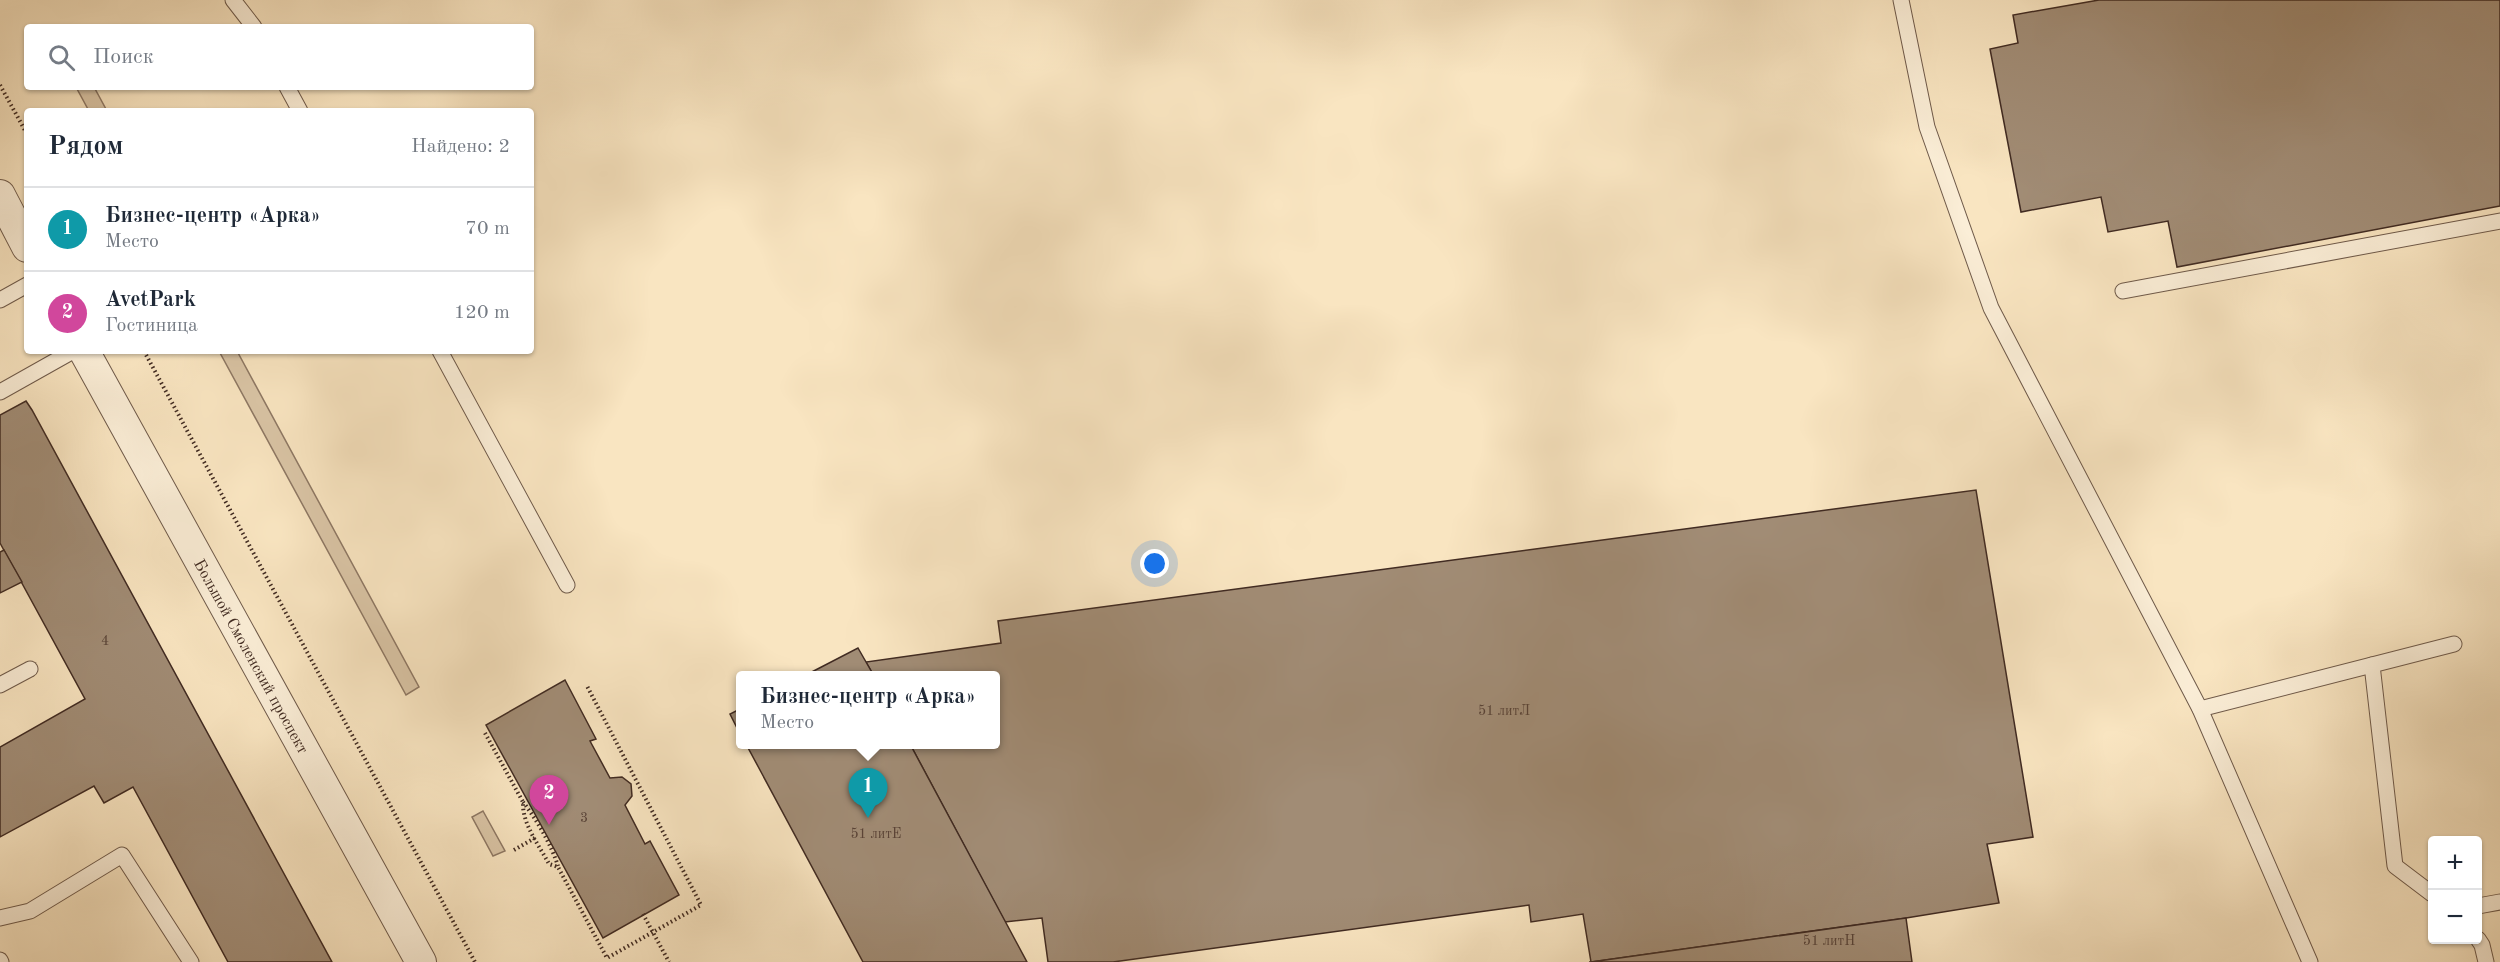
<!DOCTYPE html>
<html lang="ru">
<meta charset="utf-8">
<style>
:root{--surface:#fff;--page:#f2f2f3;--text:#1f2937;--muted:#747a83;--line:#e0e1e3;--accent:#8f2418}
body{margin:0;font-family:"Old Standard TT",serif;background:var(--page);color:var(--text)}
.controls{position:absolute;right:18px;bottom:18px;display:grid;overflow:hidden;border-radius:6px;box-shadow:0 2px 4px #0004}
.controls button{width:54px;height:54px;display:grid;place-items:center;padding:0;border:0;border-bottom:2px solid var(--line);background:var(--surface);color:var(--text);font:30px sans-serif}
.you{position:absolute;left:1155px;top:564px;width:21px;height:21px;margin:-15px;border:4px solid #fff;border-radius:50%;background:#1a73e8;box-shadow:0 0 0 9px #1a73e833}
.badge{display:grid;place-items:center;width:39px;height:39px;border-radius:50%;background:var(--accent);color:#fff;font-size:20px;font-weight:700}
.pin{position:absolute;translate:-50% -50px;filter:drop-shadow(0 2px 3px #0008)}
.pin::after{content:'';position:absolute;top:32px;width:21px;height:18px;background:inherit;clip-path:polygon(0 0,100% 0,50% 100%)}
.popup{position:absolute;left:736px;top:671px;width:264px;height:78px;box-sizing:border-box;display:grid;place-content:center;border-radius:6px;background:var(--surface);filter:drop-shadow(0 2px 4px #0005);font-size:20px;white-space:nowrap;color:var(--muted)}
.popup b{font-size:22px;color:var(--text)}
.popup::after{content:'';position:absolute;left:50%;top:100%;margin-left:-12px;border:12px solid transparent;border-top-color:var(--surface)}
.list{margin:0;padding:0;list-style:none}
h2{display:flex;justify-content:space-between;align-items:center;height:78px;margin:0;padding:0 24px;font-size:26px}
h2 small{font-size:20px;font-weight:400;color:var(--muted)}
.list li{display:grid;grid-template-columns:39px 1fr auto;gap:18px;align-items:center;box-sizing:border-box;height:84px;padding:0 24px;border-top:2px solid var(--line)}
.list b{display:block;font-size:22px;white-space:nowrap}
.list p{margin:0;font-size:20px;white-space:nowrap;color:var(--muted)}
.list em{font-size:20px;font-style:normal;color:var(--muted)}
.icon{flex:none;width:33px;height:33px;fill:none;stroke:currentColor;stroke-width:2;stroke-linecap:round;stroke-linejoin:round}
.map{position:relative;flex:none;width:2500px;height:962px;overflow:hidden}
.search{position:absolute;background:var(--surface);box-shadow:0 2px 4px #0004;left:24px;top:24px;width:510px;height:66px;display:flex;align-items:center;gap:15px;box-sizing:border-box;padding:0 21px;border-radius:6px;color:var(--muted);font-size:22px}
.panel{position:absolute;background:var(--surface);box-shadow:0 2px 4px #0004;left:24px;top:108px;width:510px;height:246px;border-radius:6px}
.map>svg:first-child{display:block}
</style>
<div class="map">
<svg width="2500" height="962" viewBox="0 0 2500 962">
<rect width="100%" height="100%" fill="#f9e5c1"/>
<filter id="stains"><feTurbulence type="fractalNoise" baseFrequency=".00333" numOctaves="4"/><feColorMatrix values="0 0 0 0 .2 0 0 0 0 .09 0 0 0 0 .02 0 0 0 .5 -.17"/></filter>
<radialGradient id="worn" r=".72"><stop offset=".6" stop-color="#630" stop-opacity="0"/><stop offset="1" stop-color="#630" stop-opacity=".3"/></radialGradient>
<!-- green -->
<g fill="#dac5a6" stroke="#8e7864" stroke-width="1.5">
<polygon points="76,87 94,87 107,111 89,111"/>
<polygon points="219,351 237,351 419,687 406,695"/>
<polygon points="483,811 505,851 493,856 472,817"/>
</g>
<!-- building -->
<g fill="#a18c75" stroke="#412b22" stroke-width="1.5">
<polygon points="2099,0 2500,0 2500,206 2177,267 2168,221 2108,232 2101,197 2021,212 1990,49 2018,43 2013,15"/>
<polygon points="26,401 32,410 332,962 228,962 133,787 104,803 94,786 0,837 0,747 85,699 0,543 0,415"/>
<polygon points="1976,490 2033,837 1987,844 1999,903 1906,918 1591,962 1583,914 1531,922 1529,905 1113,962 1048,962 1042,918 1005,922 910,744 996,744 996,676 874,676 866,662 1001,643 998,621"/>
<polygon points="4,550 22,582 0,593 0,552"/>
<polygon points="858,648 874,676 804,676"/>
<polygon points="565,680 596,739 590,741 610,778 622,777 631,784 632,796 625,805 645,844 650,841 679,895 603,938 486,725"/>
<polygon points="740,709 740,734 730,714"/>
<polygon points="746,744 910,744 1027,962 863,962"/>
<polygon points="1906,918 1912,962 1589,962 1591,962"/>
</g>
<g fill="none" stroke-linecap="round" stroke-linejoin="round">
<!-- service casing -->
<g stroke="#6f5a4a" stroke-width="17">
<g id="service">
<polyline points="233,0 254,27"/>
<polyline points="1901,0 1927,127 1991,308 2200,709 2310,962"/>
<polyline points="287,87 300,111"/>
<polyline points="2123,291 2500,221"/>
<polyline points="0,300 27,285"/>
<polyline points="440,351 567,585"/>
<polyline points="0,392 73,351"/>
<polyline points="0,685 30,669"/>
<polyline points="2200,709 2372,665"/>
<polyline points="2432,894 2395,866 2372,665 2454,644"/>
<polyline points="2478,906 2500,902"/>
<polyline points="0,918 30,911 122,855 191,962"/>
<polyline points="2478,939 2482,945 2486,962"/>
<polyline points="0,960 1,962"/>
</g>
</g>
<!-- minor casing -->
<g stroke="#6f5a4a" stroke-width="32">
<g id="minor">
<polyline points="0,195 27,247"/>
<polyline points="84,351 421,962"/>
</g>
</g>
<!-- path -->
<g stroke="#412b22" stroke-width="4" stroke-dasharray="1.5 3" stroke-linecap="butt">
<polyline points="0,85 27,134"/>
<polyline points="144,351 475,962"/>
<path d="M485 733 523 802C522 824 539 845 549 864L558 867 607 958 701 905 587 686"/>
<path d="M523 802C537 820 551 844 558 866"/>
<polyline points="514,850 535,838"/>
<polyline points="643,914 669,962"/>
</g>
<!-- service -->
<use href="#service" stroke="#fbeed7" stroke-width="15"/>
<!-- minor -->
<use href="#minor" stroke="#fbeed7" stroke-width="30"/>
</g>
<g text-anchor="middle" stroke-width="4.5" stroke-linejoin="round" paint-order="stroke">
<!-- number labels -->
<g font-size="14" fill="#594337">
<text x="105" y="645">4</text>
<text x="1504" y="715">51 литЛ</text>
<text x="584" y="822">3</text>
<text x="876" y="838">51 литЕ</text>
<text x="1829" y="945">51 литН</text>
</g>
<!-- street labels -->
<g font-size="16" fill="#412b22" stroke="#fbeed7">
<text transform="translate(252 656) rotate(61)" y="6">Большой Смоленский проспект</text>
</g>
</g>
<rect width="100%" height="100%" filter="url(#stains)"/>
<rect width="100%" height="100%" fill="url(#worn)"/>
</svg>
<div class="controls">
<button>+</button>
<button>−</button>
</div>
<div class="you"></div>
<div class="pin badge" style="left:868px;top:818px;background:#0f9aa8">1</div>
<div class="popup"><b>Бизнес-центр «Арка»</b>Место</div>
<div class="pin badge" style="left:549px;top:825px;background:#d1479c">2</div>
<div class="search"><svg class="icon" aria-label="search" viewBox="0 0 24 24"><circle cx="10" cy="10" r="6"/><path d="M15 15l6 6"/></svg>Поиск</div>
<section class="panel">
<h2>Рядом<small>Найдено: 2</small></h2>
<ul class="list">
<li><span class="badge" style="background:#0f9aa8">1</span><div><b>Бизнес-центр «Арка»</b><p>Место</p></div><em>70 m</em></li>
<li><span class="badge" style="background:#d1479c">2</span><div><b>AvetPark</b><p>Гостиница</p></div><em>120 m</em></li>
</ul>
</section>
</div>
